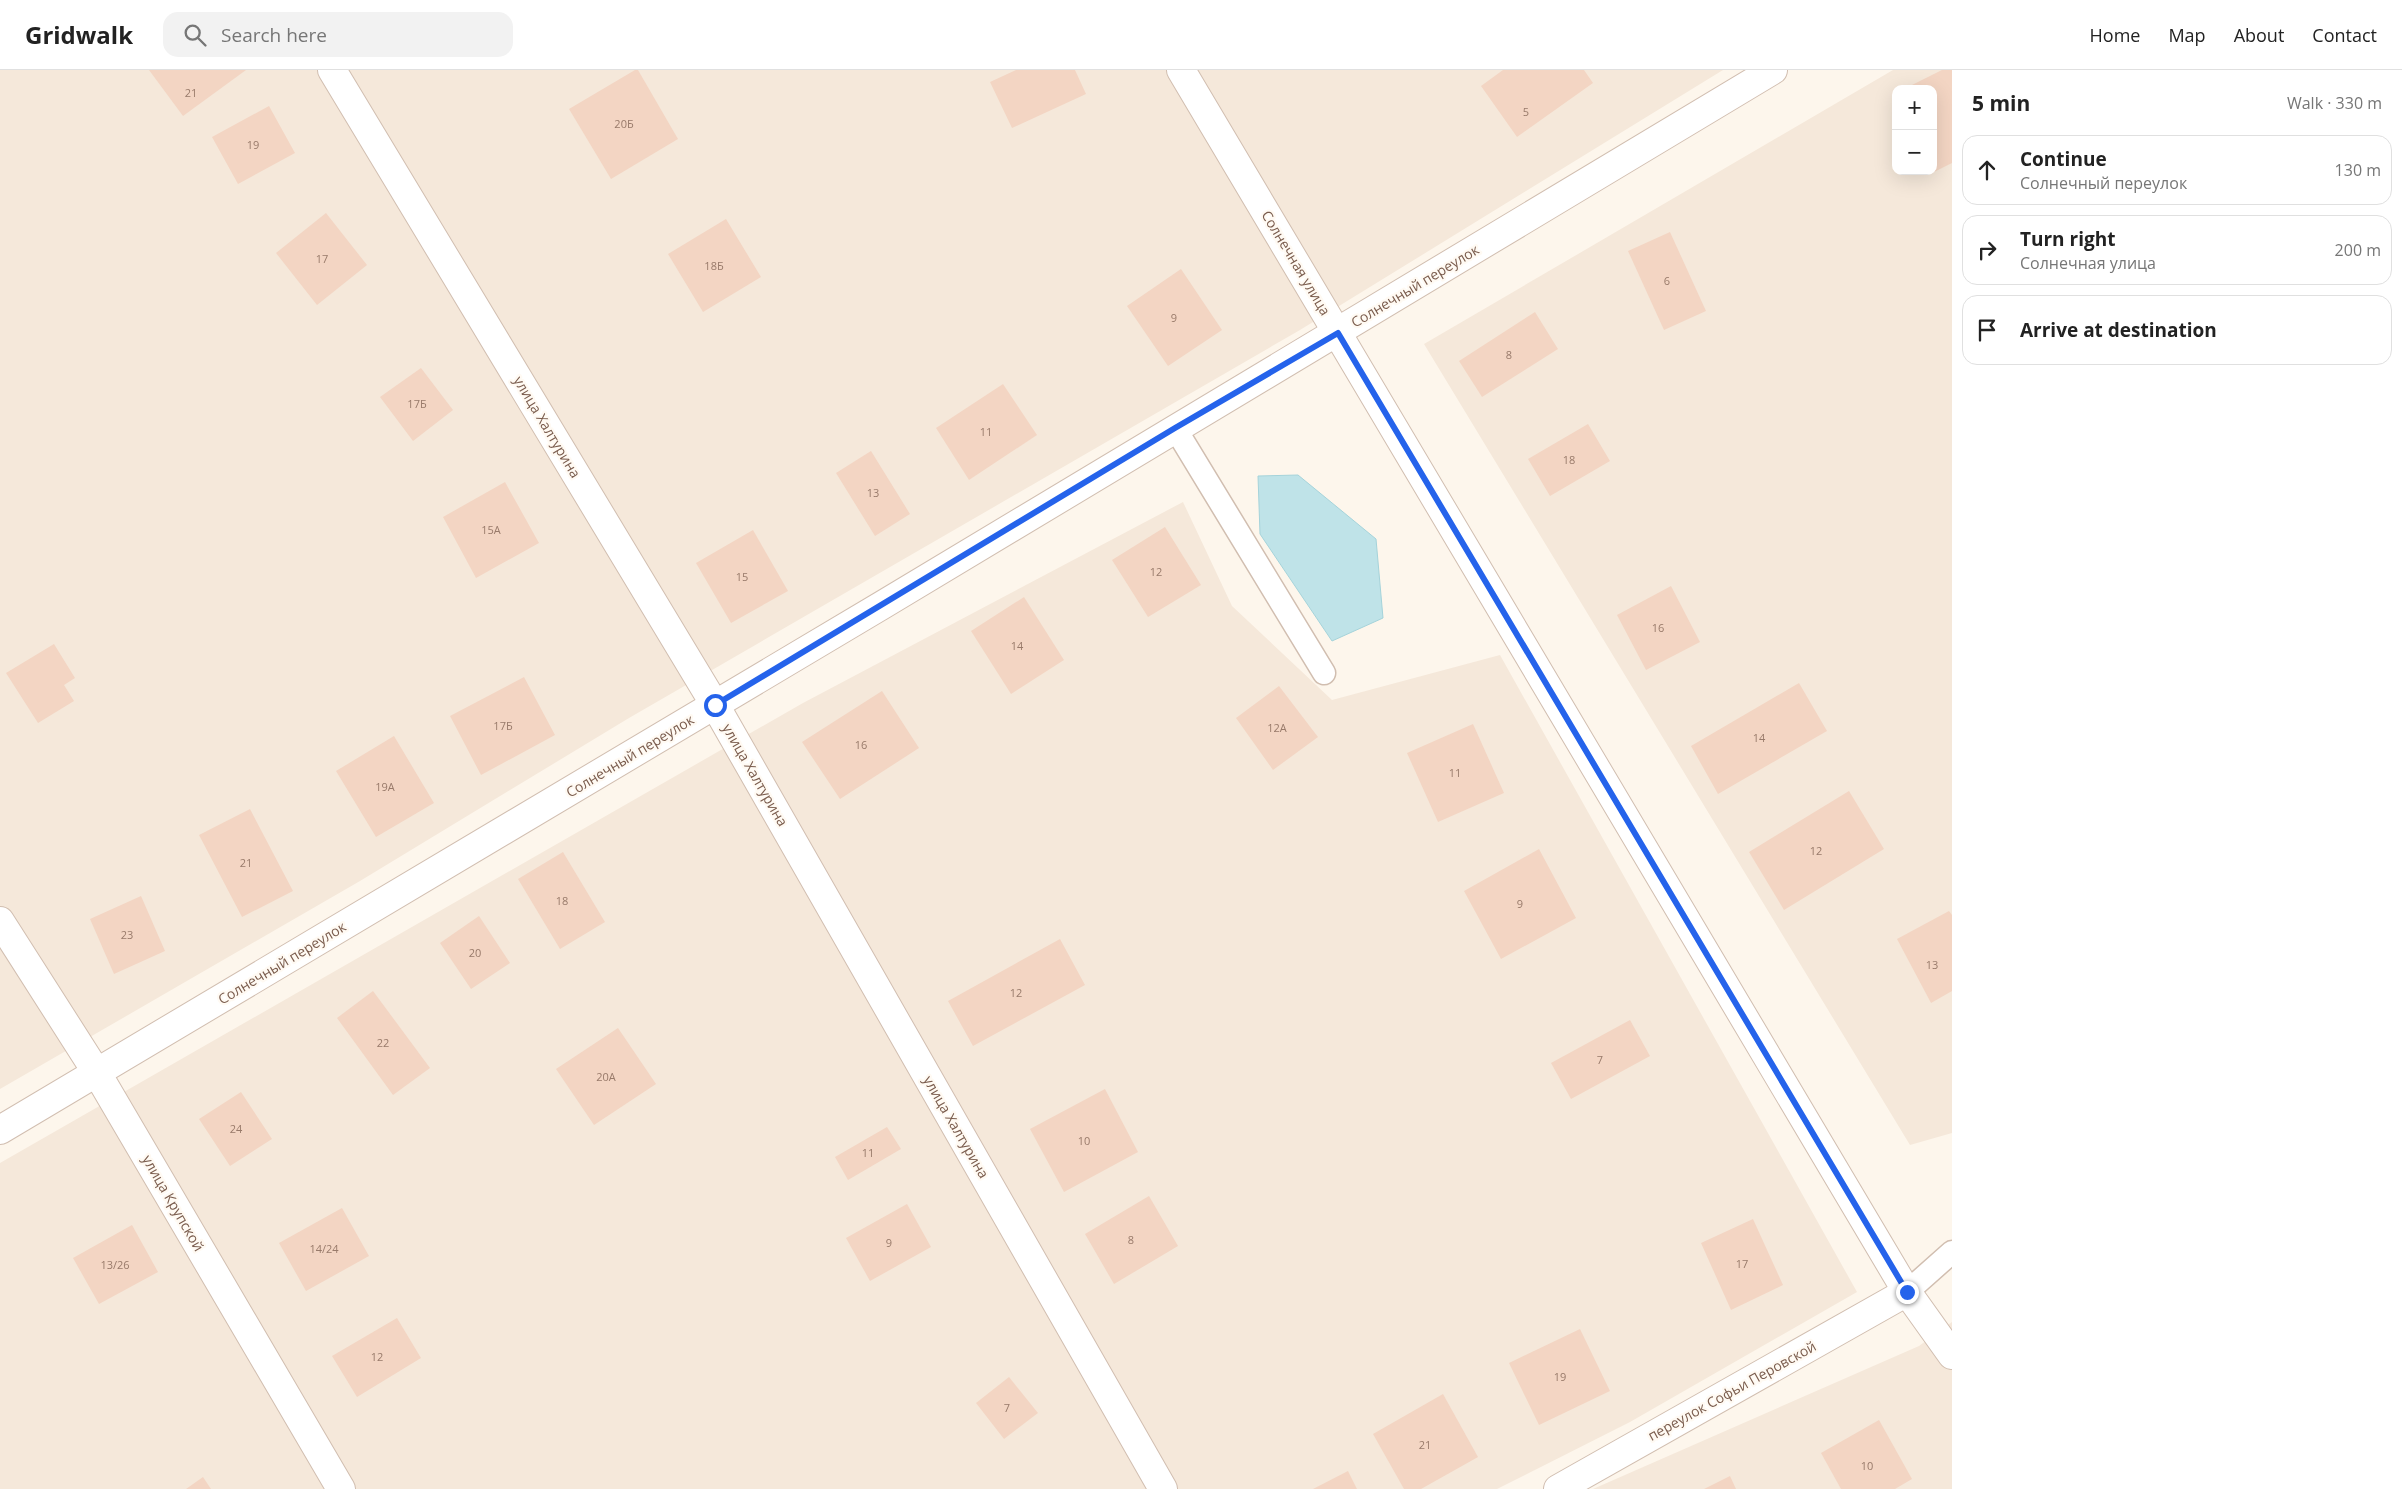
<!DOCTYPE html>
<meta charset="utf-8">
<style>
:root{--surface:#fff;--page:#f2f2f2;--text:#222;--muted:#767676;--line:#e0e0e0}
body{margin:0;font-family:"Open Sans",sans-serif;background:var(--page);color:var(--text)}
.controls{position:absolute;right:15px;top:15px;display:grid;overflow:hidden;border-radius:10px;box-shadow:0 5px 20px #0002}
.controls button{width:45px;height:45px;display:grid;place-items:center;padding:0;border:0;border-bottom:1px solid var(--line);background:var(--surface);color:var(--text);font:25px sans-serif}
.stop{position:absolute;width:15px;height:15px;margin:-11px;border:4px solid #2563eb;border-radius:50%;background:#fff}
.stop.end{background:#2563eb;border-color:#fff;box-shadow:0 1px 5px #0008}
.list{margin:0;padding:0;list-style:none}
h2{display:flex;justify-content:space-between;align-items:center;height:65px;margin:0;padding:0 20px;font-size:21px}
h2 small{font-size:16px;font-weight:400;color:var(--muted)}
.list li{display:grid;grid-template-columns:32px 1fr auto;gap:15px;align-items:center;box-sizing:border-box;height:70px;margin:0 10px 10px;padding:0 10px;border:1px solid var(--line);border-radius:15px}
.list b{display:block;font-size:19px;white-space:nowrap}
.list p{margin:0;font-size:16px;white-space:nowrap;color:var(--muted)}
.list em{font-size:16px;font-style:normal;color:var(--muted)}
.icon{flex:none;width:28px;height:28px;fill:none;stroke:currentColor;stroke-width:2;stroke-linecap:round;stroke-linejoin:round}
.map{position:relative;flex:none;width:1952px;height:1419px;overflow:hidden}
header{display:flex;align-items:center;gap:30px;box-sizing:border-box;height:70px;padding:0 25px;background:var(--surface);border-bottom:1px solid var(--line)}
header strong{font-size:24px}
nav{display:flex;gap:28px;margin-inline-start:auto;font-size:18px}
.search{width:350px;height:45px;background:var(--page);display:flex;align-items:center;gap:12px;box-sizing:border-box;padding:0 18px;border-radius:15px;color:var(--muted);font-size:19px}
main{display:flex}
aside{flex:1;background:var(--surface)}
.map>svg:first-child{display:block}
</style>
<header>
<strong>Gridwalk</strong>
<div class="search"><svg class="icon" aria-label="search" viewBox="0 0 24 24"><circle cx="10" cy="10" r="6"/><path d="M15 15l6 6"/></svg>Search here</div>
<nav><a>Home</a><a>Map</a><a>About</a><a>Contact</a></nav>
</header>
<main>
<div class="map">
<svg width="1952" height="1419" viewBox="0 0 1952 1419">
<rect width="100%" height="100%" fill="#fdf6ec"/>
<!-- residential -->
<g fill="#f5e8da" fill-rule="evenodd">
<polygon points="0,0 1723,0 1300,260 629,648 360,811 0,1019"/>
<path d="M1893 0H1952V1063L1910 1075 1424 274ZM1896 19H1933V101H1896Z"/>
<polygon points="1183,432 1232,536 1332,630 1500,585 1857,1222 1630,1352 1497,1419 0,1419 0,1093 803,633"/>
<polygon points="1952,1252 1952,1419 1593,1419 1919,1276"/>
</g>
<!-- water -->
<polygon fill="#bfe3e8" stroke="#a5d3da" points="1298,405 1376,469 1383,548 1332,571 1260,464 1258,406"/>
<!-- building -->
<g fill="#f3d5c3">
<polygon points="149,0 246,0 183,46"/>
<polygon points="635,0 638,0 678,69 611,109 569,39"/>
<polygon points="1016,0 1075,0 1086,24 1012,58 990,12"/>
<polygon points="1503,0 1584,0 1593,13 1517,67 1481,16"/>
<polygon points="1942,0 1952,0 1952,93 1934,102 1933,19 1904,19"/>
<polygon points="269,36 295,83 238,114 212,67"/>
<polygon points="326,143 367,195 317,235 276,183"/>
<polygon points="726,149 761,207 703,242 668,184"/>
<polygon points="1670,162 1706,241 1664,260 1628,181"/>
<polygon points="1181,199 1222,260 1168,296 1127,236"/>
<polygon points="1535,242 1558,279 1482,327 1459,291"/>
<polygon points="421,298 453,340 413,371 380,327"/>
<polygon points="1003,314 1037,365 969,410 936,358"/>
<polygon points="1588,354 1610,391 1550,426 1528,389"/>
<polygon points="871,381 910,444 875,466 836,403"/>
<polygon points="505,412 539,473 476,508 443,447"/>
<polygon points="1165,457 1201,515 1148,547 1112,490"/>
<polygon points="753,460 788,521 731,553 696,493"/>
<polygon points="1671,516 1700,572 1646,600 1617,545"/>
<polygon points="1024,527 1064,590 1011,624 971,561"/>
<polygon points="54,574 75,608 64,615 74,631 38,653 6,603"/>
<polygon points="524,607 555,665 481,705 450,646"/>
<polygon points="1799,613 1827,661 1718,724 1691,676"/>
<polygon points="1279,616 1318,667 1273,700 1236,648"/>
<polygon points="882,621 919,678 840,729 802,672"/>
<polygon points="1473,654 1504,723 1438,752 1407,683"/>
<polygon points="394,666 434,733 376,767 336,701"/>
<polygon points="1849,721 1884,779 1784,840 1749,782"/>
<polygon points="250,739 293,821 242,847 199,765"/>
<polygon points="1539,779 1576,848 1501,889 1464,821"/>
<polygon points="563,782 605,852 560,879 518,809"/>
<polygon points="141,826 165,881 114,904 90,849"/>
<polygon points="1949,841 1952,845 1952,921 1931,933 1897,869"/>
<polygon points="479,846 510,893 471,919 440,873"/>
<polygon points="1060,869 1085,915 973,976 948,931"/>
<polygon points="373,921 430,998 393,1025 337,948"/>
<polygon points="1630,950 1650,986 1571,1029 1551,993"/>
<polygon points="618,958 656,1014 594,1055 556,999"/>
<polygon points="1105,1019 1138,1082 1064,1122 1030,1059"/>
<polygon points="241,1022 272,1069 230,1096 199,1049"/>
<polygon points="887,1057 901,1079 848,1110 835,1087"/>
<polygon points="1149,1126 1178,1176 1114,1214 1085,1164"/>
<polygon points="907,1134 931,1177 870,1211 846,1168"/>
<polygon points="342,1138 369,1186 306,1221 279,1173"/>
<polygon points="1753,1149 1783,1215 1731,1240 1701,1173"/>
<polygon points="132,1155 158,1202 99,1234 73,1188"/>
<polygon points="397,1248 421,1288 357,1327 332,1286"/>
<polygon points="1580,1259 1610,1321 1539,1355 1509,1293"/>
<polygon points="1009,1307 1038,1343 1004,1369 976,1333"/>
<polygon points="1443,1324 1478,1387 1421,1419 1404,1419 1373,1364"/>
<polygon points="1879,1350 1912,1409 1895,1419 1841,1419 1821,1383"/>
<polygon points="1348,1401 1357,1419 1313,1419"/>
<polygon points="1730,1406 1736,1419 1704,1419"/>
<polygon points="203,1407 211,1419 186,1419"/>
</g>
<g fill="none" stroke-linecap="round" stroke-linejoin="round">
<!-- service casing -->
<g stroke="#d1beb0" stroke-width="25">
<g id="service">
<polyline points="1175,358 1324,603"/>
<polyline points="1907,1222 1952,1182"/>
</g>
</g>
<!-- minor casing -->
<g stroke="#d1beb0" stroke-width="30">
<g id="minor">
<polyline points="332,0 715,635 1163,1419"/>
<polyline points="1181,0 1907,1222 1952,1285"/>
<polyline points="0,851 97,1003 341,1419"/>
<path d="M0 1060C592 709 1184 356 1773 0"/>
<polyline points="1558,1419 1907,1222"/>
</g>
</g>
<!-- service -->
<use href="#service" stroke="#fff" stroke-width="22"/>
<!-- minor -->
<use href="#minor" stroke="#fff" stroke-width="28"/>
</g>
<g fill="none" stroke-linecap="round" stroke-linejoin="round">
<!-- route -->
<polyline stroke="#2563eb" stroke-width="6" points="715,635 1175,358 1338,263 1907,1222"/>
</g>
<g text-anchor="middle" stroke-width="4.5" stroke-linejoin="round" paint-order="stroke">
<!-- number labels -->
<g font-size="11" fill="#987a6a">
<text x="191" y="27">21</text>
<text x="1526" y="46">5</text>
<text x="624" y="58">20Б</text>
<text x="253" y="79">19</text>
<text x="322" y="193">17</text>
<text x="714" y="200">18Б</text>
<text x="1667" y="215">6</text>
<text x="1174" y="252">9</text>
<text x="1509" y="289">8</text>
<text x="417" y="338">17Б</text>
<text x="986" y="366">11</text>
<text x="1569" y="394">18</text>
<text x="873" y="427">13</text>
<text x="491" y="464">15А</text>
<text x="1156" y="506">12</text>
<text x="742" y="511">15</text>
<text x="1658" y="562">16</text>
<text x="1017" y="580">14</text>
<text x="503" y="660">17Б</text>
<text x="1277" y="662">12А</text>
<text x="1759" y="672">14</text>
<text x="861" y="679">16</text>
<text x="1455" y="707">11</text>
<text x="385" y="721">19А</text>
<text x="1816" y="785">12</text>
<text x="246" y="797">21</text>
<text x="562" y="835">18</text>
<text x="1520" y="838">9</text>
<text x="127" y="869">23</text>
<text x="475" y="887">20</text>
<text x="1932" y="899">13</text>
<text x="1016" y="927">12</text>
<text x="383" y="977">22</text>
<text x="1600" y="994">7</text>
<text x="606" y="1011">20А</text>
<text x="236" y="1063">24</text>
<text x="1084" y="1075">10</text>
<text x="868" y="1087">11</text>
<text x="1131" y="1174">8</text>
<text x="889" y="1177">9</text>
<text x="324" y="1183">14/24</text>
<text x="1742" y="1198">17</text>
<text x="115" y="1199">13/26</text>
<text x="377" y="1291">12</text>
<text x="1560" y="1311">19</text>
<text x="1007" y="1342">7</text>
<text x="1425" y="1379">21</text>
<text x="1867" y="1400">10</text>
</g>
<!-- street labels -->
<g font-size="14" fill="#7a5c4d" stroke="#fffaf3">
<text transform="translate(1296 193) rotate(59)" y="5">Солнечная улица</text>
<text transform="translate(1415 216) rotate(-31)" y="5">Солнечный переулок</text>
<text transform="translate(547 357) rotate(59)" y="5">улица Халтурина</text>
<text transform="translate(630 686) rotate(-31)" y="5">Солнечный переулок</text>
<text transform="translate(755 705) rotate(60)" y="5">улица Халтурина</text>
<text transform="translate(282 893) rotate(-31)" y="5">Солнечный переулок</text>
<text transform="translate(956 1057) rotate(60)" y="5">улица Халтурина</text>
<text transform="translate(173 1133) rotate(60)" y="5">улица Крупской</text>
<text transform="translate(1732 1321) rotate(-29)" y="5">переулок Софьи Перовской</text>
</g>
</g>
</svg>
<div class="controls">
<button>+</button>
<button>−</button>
</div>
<div class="stop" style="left:715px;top:635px"></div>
<div class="stop end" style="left:1907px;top:1222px"></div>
</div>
<aside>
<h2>5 min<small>Walk · 330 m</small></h2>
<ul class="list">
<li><svg class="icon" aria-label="ahead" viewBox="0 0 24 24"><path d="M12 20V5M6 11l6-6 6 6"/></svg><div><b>Continue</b><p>Солнечный переулок</p></div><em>130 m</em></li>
<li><svg class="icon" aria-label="right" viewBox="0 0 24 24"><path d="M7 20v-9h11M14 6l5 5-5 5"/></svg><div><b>Turn right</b><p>Солнечная улица</p></div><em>200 m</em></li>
<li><svg class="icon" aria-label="arrive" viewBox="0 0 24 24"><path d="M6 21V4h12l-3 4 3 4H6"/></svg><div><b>Arrive at destination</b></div></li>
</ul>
</aside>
</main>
